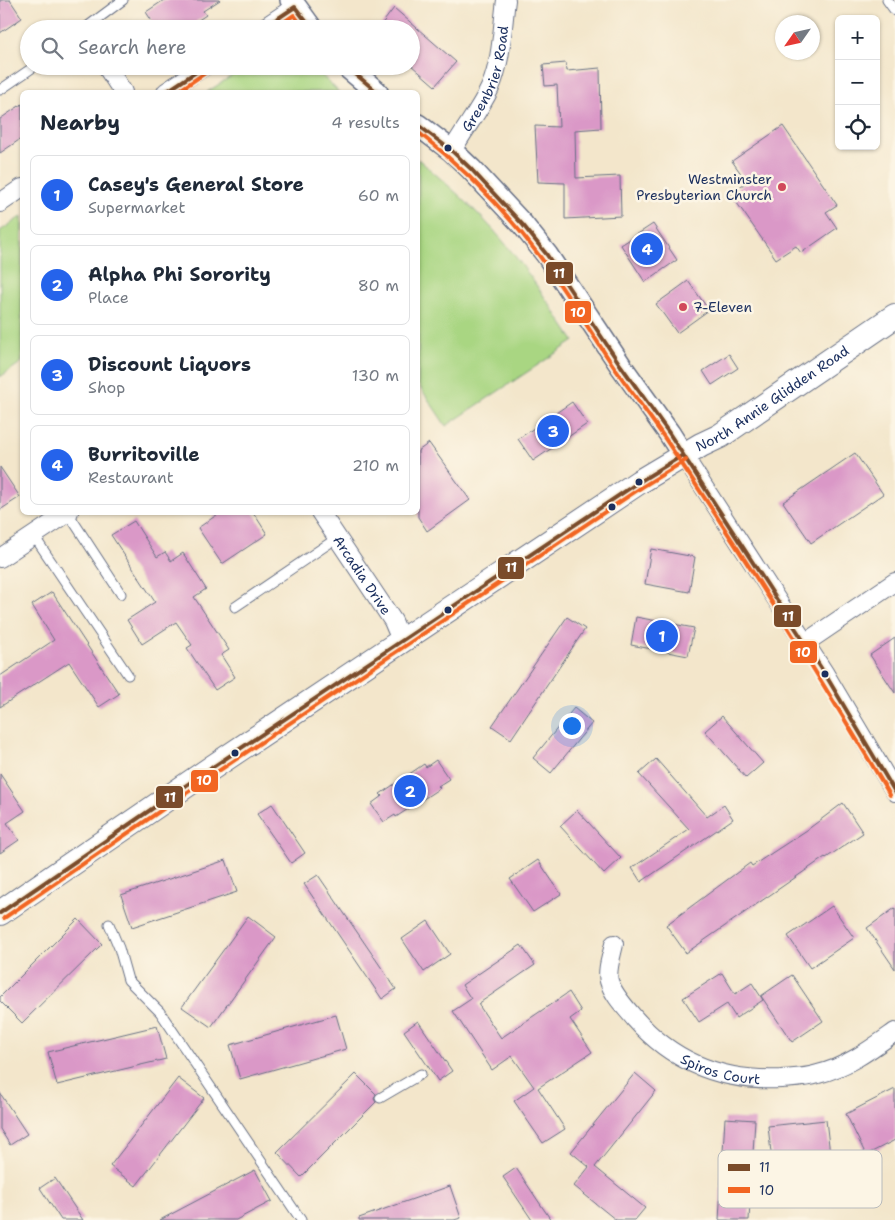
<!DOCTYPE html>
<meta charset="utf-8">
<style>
:root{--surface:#fff;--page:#f2f2f3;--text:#1f2937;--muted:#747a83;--line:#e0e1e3;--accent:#2563eb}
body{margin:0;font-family:"Shantell Sans",sans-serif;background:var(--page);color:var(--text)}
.controls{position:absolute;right:15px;top:15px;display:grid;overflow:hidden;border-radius:8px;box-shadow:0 1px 4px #0004}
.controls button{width:45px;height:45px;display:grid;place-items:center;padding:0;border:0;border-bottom:1px solid var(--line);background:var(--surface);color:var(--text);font:25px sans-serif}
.compass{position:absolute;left:775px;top:15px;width:45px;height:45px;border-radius:50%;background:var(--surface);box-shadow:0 1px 4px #0004;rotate:236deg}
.you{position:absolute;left:571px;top:725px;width:18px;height:18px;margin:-12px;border:4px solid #fff;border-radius:50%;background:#1a73e8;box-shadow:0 0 0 8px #1a73e833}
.badge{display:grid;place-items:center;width:32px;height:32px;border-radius:50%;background:var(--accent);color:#fff;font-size:16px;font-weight:700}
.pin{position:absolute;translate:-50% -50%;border:2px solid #fff;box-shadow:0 1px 5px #0006}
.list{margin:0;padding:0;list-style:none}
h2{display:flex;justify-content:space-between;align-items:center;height:65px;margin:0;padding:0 20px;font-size:21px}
h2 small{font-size:16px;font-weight:400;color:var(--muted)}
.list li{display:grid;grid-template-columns:32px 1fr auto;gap:15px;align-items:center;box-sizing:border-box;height:80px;margin:0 10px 10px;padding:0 10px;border:1px solid var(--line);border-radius:8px}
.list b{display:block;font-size:19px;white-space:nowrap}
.list p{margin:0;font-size:16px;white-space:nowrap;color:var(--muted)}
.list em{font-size:16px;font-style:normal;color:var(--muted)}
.icon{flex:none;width:28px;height:28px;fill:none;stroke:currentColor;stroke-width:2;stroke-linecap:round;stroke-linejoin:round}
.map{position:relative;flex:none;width:895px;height:1220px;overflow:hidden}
.search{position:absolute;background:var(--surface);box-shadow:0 1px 4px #0004;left:20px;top:20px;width:400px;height:55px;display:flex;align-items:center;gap:12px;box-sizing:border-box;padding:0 18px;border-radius:28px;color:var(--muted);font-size:19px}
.panel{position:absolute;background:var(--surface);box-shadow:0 1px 4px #0004;left:20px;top:90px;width:400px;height:425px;border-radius:8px}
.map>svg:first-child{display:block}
</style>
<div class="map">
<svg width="895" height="1220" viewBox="0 0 895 1220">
<rect width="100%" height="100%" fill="#fcf5e5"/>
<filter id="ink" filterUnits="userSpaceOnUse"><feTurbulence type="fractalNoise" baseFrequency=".02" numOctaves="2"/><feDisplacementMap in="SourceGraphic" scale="10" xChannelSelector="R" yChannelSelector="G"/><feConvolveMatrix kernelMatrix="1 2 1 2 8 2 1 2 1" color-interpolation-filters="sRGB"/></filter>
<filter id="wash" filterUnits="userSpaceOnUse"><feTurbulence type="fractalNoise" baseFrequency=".0096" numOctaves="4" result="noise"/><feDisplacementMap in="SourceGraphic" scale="20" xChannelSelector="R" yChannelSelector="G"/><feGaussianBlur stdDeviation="1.12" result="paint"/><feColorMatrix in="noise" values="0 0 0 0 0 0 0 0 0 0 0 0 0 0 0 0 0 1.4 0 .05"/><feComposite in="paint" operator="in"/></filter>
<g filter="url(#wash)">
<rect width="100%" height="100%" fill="#f3e6cb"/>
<!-- green -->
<g fill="#a9d682" stroke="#628270">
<polygon points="247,66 312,66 339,92 207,92"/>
<path d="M418 159C447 184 478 211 503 241 529 272 551 307 574 341L446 426 418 384Z"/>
<polygon points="22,216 22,362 0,377 0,231"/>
</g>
<g id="blocks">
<!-- building -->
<g fill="#da98c7">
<polygon points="0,0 10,0 22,18 0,33"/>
<polygon points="164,0 220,0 203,11 206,15 185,29 157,29 146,12"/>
<polygon points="394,8 456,62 435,86 411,65 411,29 378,29"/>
<polygon points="566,63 567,71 600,68 601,128 575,130 576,178 620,176 621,216 565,219 565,183 538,182 535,126 559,127 557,85 545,86 543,65"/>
<polygon points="22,104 22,138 0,153 0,119"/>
<polygon points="783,126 837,205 826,212 837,228 801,253 796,246 776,259 730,193 747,182 732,161"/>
<polygon points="653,224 677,260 645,282 621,245"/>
<polygon points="688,281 709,310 677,333 656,304"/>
<polygon points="729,354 738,368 712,385 703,371"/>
<polygon points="572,402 587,424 533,461 518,439"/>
<polygon points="429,443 470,500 427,531 418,517 418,451"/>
<polygon points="855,453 883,494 811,543 783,502"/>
<polygon points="0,467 20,497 0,510"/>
<polygon points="221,512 253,512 267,534 222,564 198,528"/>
<polygon points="134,521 157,557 165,552 171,561 183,553 206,589 194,597 229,650 221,655 235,677 215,690 187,648 192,645 176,622 142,644 127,620 155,602 111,535"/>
<polygon points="651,549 695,557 689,592 645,584"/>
<polygon points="52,592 119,694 99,707 69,662 0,707 0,676 54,640 32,605"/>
<polygon points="567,617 585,629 511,739 492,726"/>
<polygon points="636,617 694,628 688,656 631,645"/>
<polygon points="895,638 895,693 870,655"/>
<polygon points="574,708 592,723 551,773 533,758"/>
<polygon points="722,716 763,763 746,778 705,731"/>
<polygon points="656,759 707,817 724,805 733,819 641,882 632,868 689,829 639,774"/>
<polygon points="436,760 449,779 438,786 440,788 396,817 395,815 384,822 371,804 382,796 380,794 424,764 426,767"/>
<polygon points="0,774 25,811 7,823 19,840 0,853"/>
<polygon points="843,803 863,833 826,858 825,857 686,953 666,925 750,863 752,866 807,830"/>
<polygon points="272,804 305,853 291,863 257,814"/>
<polygon points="577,810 621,858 604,874 560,826"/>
<polygon points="226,860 237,892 132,927 121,895"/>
<polygon points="538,860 561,894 533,912 510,879"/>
<polygon points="318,875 396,989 382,999 304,884"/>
<polygon points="832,906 854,938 810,968 788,936"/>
<polygon points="895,908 895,969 867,928"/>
<polygon points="248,916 276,937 211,1027 182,1007"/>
<polygon points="78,919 102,944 22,1023 0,1001 0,997"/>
<polygon points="428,921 450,954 424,972 402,939"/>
<polygon points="521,945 535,965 478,1004 501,1038 569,992 581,1011 570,1019 592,1052 538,1088 565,1129 543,1143 514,1101 534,1087 512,1056 492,1070 453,1011 471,999 462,985"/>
<polygon points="722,973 735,994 752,983 763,1000 736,1018 727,1004 699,1022 683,998"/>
<polygon points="792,975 823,1021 792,1042 761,996"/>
<polygon points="336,1015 346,1049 240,1079 230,1045"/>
<polygon points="418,1021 452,1071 438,1081 404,1031"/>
<polygon points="157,1026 166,1059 57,1085 48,1052"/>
<polygon points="635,1073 656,1091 595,1167 645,1208 635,1220 616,1220 574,1186 589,1167 571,1152"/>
<polygon points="356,1074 376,1094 374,1099 376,1102 301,1177 277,1152"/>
<polygon points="178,1078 204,1098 136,1186 110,1166"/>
<polygon points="895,1089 895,1140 866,1155 846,1114"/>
<polygon points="0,1093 27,1134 10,1145 0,1129"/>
<polygon points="725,1118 755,1120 749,1220 719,1220"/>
<polygon points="826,1120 830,1154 833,1153 834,1162 837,1162 840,1190 776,1197 768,1126"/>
<polygon points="516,1168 551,1220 532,1220 503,1177"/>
<polygon points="255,1170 272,1201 236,1220 160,1220"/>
<polygon points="55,1178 83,1220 61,1220 40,1188"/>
<polygon points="450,1186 461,1218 454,1220 359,1220 359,1218"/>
</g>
</g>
</g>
<g filter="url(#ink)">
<use href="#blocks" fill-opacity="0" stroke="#676f84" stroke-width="1"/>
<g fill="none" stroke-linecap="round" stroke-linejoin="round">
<!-- service casing -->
<g stroke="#676f84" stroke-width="11">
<g id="service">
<polyline points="887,0 895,11"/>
<polyline points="84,29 123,0"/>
<polyline points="0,90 35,66"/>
<polyline points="68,513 121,594"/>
<polyline points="34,536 128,675"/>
<polyline points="235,607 337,538"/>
<polyline points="109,924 119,948 128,980 160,1012 301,1220"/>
<polyline points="380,1098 421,1074"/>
</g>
</g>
<!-- minor casing -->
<g stroke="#676f84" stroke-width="20">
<g id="minor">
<polyline points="262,29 295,7"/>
<polyline points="106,66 123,92"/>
<polyline points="166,92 205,66"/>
<path id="s1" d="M452 151C464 129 480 110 490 88 502 60 502 30 506 0"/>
<polyline points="0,203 22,188"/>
<polyline points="683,455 825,674 895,792"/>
<path id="s2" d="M320 512 393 621 401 640"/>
<polyline points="0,558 69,512"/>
<polyline points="805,643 895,582"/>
<path id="s3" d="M614 944C612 955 606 970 609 981 613 995 626 1008 635 1019 674 1063 722 1082 781 1079 793 1078 806 1078 818 1074 847 1067 871 1049 895 1032"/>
</g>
</g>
<!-- tertiary casing -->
<g stroke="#676f84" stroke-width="24">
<g id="tertiary">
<polyline points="291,0 312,29"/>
<polyline points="346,66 377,92"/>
<polyline points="418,125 452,151 471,169 523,225 547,255 621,366 669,433 683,455"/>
</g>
</g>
<!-- secondary casing -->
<g stroke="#676f84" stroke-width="26">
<g id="secondary">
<path id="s4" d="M0 913 213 767 639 482 701 445 720 436 895 316"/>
</g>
</g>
<!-- service -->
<use href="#service" stroke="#fff" stroke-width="9"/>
<!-- minor -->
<use href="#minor" stroke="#fff" stroke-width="18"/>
<!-- tertiary -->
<use href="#tertiary" stroke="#fff" stroke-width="21"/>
<!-- secondary -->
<use href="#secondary" stroke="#fff" stroke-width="24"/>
<!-- bus-1 casing -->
<g stroke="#fcf5e5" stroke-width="8">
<g id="bus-1">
<polyline points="262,29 295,7 312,29"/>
<polyline points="346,66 377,92"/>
<polyline points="166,92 205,66"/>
<polyline points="418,125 452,151 471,169 523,225 547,255 621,366 669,433 825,674 895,792"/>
<polyline points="0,913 213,767 639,482 683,455"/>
</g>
</g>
<!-- bus-2 casing -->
<g stroke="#fcf5e5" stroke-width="8">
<g id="bus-2">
<polyline points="274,29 294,15 304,29"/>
<polyline points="177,92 208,71"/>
<path d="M418 132C464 168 506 211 541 258 568 294 591 333 616 370 632 393 649 415 664 437 743 554 818 674 890 795"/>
<polyline points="4,918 217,772 642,487 686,460"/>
</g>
</g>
<!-- bus-1 -->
<use href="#bus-1" stroke="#7a4b2a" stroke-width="4"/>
<!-- bus-2 -->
<use href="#bus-2" stroke="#f26522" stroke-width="4"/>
</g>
</g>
<!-- markers -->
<g fill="#1b2f5e" stroke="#fcf5e5" stroke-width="2">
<circle cx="448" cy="148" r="4.5"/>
<circle cx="639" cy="482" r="4.5"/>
<circle cx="612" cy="507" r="4.5"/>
<circle cx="448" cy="610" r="4.5"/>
<circle cx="825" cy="674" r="4.5"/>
<circle cx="235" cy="753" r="4.5"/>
</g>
<g fill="#d1495b" stroke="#fcf5e5" stroke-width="2">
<circle cx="782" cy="187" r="5"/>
<circle cx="683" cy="307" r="5"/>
</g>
<g text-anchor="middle" stroke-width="5" stroke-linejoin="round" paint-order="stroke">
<!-- street labels -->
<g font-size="14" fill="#1b2f5e" stroke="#fcf5e5">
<text dy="5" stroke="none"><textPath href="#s1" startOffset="81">Greenbrier Road</textPath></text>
<text dy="5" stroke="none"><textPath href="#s4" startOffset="928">North Annie Glidden Road</textPath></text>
<text dy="5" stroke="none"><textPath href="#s2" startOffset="76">Arcadia Drive</textPath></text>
<text dy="5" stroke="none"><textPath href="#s3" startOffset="186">Spiros Court</textPath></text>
</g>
<!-- poi labels -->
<g font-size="14" fill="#1b2f5e" stroke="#fcf5e5" text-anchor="end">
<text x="772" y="184">Westminster<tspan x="772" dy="16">Presbyterian Church</tspan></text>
<text x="693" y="312" text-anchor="start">7-Eleven</text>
</g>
</g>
<!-- legend -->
<rect x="718" y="1150" width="164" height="58" rx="8" fill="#fcf5e5" stroke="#b8babc" stroke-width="1"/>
<rect x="728" y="1164" width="22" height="7" fill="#7a4b2a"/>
<rect x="728" y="1187" width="22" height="6" fill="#f26522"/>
<g font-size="14" fill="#1b2f5e">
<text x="759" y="1172">11</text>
<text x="759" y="1195">10</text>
</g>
<g stroke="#fcf5e5" stroke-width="2">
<rect x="545" y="261" width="29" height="24" rx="5" fill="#7a4b2a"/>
<rect x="564" y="300" width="28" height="24" rx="5" fill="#f26522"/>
<rect x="497" y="556" width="28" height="24" rx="5" fill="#7a4b2a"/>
<rect x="773" y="604" width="29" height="24" rx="5" fill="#7a4b2a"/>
<rect x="789" y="640" width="29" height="24" rx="5" fill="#f26522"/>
<rect x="190" y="769" width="29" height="24" rx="5" fill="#f26522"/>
<rect x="155" y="785" width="29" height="24" rx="5" fill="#7a4b2a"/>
</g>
<g font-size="14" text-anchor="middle" font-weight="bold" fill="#fff">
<text x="559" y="278">11</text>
<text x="578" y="317">10</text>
<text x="511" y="572">11</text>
<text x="788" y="621">11</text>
<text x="803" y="657">10</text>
<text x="204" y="785">10</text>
<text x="170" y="802">11</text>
</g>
</svg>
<div class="controls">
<button>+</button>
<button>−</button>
<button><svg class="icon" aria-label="locate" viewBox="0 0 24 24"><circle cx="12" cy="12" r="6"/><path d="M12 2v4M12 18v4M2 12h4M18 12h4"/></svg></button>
</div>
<svg class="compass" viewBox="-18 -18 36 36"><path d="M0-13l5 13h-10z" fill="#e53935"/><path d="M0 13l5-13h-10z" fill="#747a83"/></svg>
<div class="you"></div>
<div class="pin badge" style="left:662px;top:636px">1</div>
<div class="pin badge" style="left:410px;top:791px">2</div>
<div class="pin badge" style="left:553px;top:431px">3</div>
<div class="pin badge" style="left:647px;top:249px">4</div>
<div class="search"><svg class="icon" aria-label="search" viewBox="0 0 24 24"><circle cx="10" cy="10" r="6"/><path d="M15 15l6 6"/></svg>Search here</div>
<section class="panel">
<h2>Nearby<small>4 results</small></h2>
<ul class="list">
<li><span class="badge">1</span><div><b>Casey's General Store</b><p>Supermarket</p></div><em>60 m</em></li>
<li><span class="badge">2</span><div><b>Alpha Phi Sorority</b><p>Place</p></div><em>80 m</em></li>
<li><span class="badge">3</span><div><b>Discount Liquors</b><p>Shop</p></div><em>130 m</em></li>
<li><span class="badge">4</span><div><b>Burritoville</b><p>Restaurant</p></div><em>210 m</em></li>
</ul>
</section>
</div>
